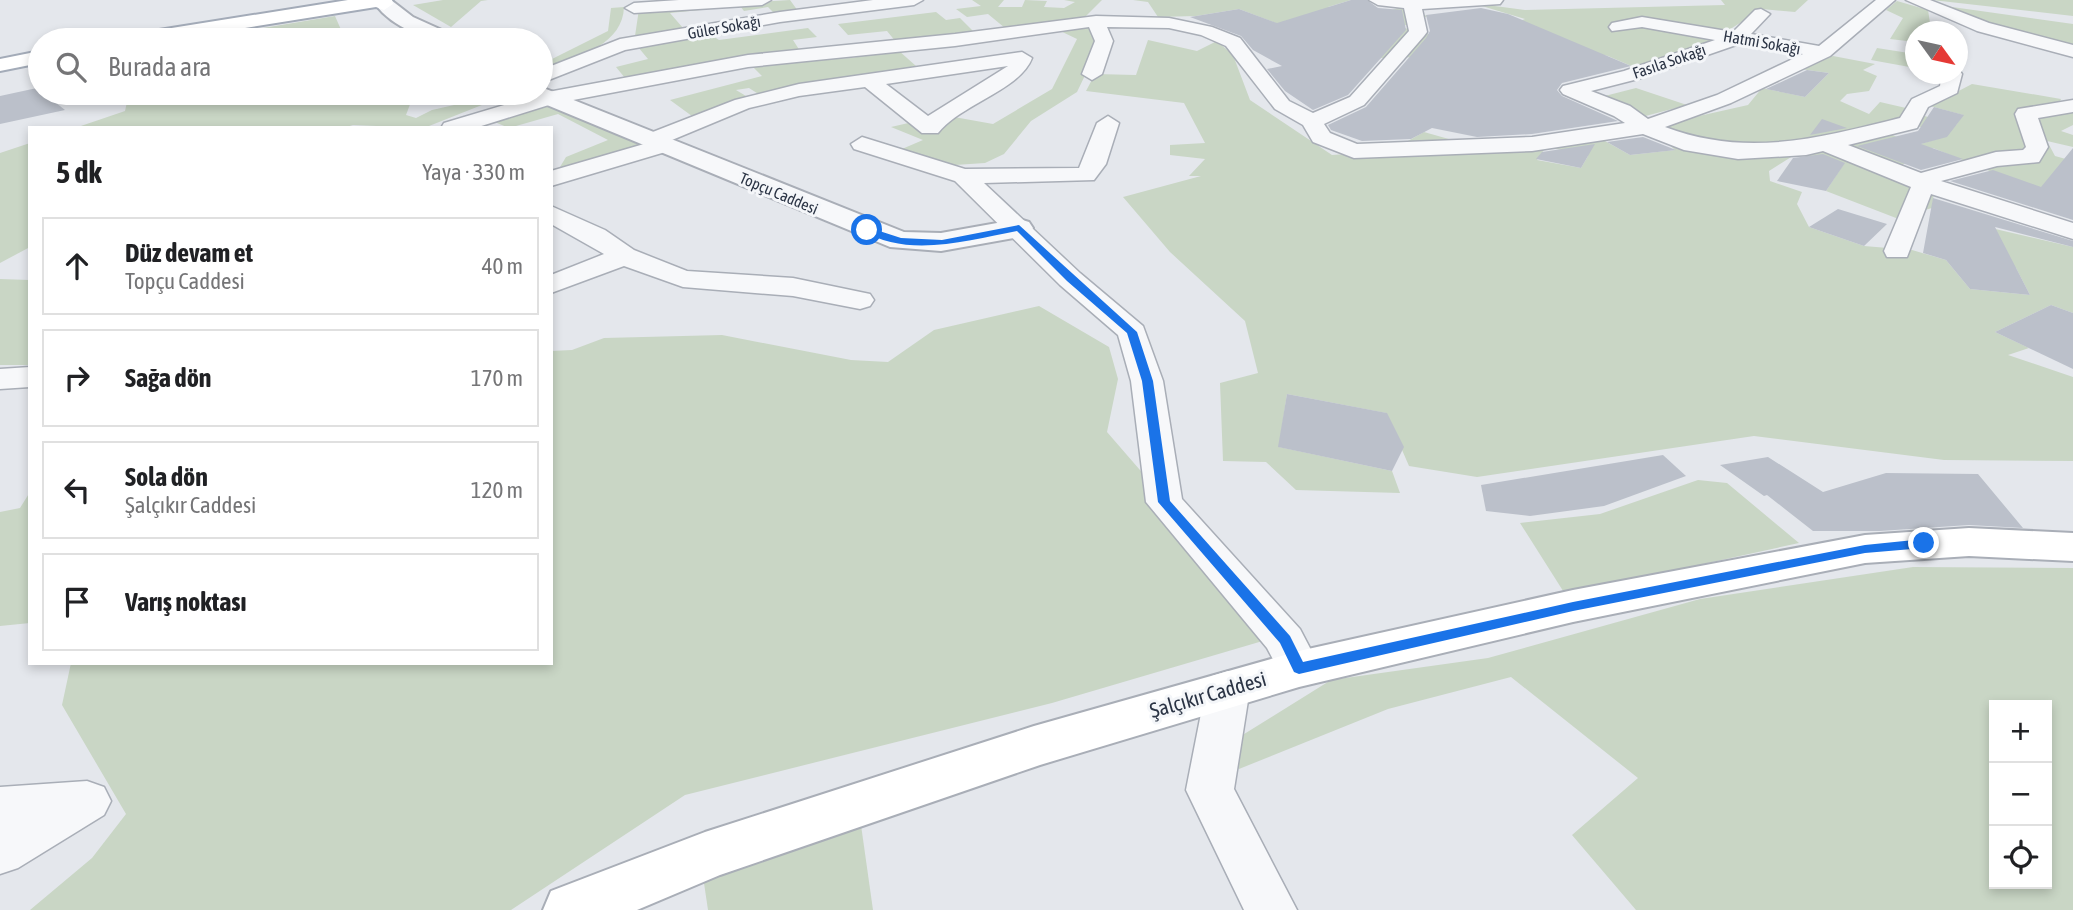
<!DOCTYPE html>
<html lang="tr">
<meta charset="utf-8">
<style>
:root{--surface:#fff;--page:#f2f2f2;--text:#202124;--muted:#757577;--line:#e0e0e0}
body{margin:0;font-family:"Asap Condensed",sans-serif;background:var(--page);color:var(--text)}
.controls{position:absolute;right:21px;bottom:21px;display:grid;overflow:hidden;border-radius:0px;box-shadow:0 4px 10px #0003}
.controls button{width:63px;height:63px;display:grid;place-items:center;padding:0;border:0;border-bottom:2px solid var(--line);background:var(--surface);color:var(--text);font:35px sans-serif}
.compass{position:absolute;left:1905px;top:21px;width:63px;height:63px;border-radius:50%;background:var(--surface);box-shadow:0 4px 10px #0003;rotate:123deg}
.stop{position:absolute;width:21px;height:21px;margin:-16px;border:5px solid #1a73e8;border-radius:50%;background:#fff}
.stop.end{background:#1a73e8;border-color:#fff;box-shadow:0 2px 7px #0008}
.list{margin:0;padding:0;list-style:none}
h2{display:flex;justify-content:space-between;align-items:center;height:91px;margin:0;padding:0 28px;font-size:30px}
h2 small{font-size:23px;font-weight:400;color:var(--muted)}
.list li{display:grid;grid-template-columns:46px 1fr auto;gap:21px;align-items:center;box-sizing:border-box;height:98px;margin:0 14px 14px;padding:0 14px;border:2px solid var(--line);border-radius:0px}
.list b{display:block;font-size:26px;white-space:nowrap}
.list p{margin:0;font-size:23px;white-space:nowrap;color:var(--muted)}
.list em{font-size:23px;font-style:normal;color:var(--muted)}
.icon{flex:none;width:38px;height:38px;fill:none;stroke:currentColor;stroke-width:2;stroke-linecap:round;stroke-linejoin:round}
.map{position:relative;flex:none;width:2073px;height:910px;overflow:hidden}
.search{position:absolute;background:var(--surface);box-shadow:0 4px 10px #0003;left:28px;top:28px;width:525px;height:77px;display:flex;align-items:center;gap:18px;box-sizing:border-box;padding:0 24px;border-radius:38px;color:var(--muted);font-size:26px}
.panel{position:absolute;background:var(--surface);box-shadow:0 4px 10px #0003;left:28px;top:126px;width:525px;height:539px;border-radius:0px}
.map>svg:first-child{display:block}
</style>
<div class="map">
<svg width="2073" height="910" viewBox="0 0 2073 910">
<rect width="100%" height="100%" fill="#e4e7ec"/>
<!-- green -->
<g fill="#c9d6c5" fill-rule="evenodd">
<polygon points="443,0 488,0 481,1 451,27 413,5"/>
<polygon points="790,0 798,11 775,14 768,7 744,11 740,6 670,13 683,28 635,36 639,9"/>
<polygon points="972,0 1004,0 998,7 1022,7 1025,0 1047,1 1044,7 1064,8 1075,2 1064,0 1102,0 1085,17 1005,28 988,14 967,17 956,9 981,6"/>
<polygon points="1133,0 1351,0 1328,7 1365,19 1398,8 1428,16 1401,27 1458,42 1422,57 1381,58 1357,70 1281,25 1239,9 1196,16 1158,17 1148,2"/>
<polygon points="1721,0 1808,0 1795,12 1762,9 1702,47 1636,68 1608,56 1497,30 1525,19 1472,3 1525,10 1725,5"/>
<polygon points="1932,0 2073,0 2073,16"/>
<polygon points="1897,1 1928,10 1930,23 1937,31 1916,32 1915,42 1890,39 1903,18 1886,10"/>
<polygon points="1945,6 2073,24 2073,49 1976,24"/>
<path d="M624 7C623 43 581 57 551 65L546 62 608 31 611 8Z"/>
<polygon points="936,12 946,20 960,18 974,32 896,42 887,31 848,35 838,24"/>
<polygon points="335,16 342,32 331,40 192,40"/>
<polygon points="1097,22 1101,42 1077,92 1031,121 1004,154 985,163 955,165 920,161 895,152 923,140 891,127 943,115 993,124 1052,89 1077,39 1052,27"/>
<polygon points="808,28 817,37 793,40 800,51 625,78 616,67 648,59 638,47 707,32 719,40"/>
<path d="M1148 40 1197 51 1217 41 1233 55 1250 100 1332 155 1390 151 1424 132 1477 147 1574 140 1605 141 1630 155 1675 150 1650 127 1748 105 1762 88 1805 97 1829 73 1800 69 1833 56 1875 64 1863 70 1877 76 1869 91 1847 94 1840 101 1869 114 1880 102 1906 108 1896 123 1885 132 1917 145 1947 136 1909 123 1921 115 1956 125 1963 115 1930 106 1972 84 2061 99 2054 114 2073 110V125L2061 131 2073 135V147L2047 141 2055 156 2073 161V205L1933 148 1902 165 1923 173 1934 192 1932 208 1896 218 1826 191 1843 165 1796 154 1769 171 1770 181 1802 192 1797 204 1809 227 1864 246 1912 250 1946 260 1970 289 2030 295 2016 268 1967 261 1991 228 2073 247V313L2051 305 1995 332 2029 348 2008 355 2073 377V461L1944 460 1754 436 1477 477 1409 466 1386 413 1287 394 1279 447 1392 471 1400 493 1296 490 1266 462 1223 461 1220 383 1258 373 1245 321 1170 252 1123 197 1201 176H1189L1205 159 1170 155V145L1205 143 1184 103 1086 91 1095 74 1136 75ZM1546 147 1588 155V156L1581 168 1537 160Z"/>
<polygon points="1877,48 1915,54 1915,68 1871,60"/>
<polygon points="898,50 916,66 760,95 749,88 736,90 751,99 696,119 670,100 762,76 750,64 851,58"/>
<polygon points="1636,88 1687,105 1638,118 1593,99"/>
<polygon points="129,93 313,93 321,100 348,93 409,93 412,99 406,115 416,118 432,110 498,95 497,99 424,128 353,125 343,128 75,128 125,111"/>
<polygon points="549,102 639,145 582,164 560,167 566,157 608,140 558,114 509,128 490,120"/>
<polygon points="30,143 30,247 0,263 0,153"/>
<polygon points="0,279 30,280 30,365 0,365"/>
<polygon points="1039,306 1109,347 1118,379 1107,432 1283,635 1052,703 685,795 511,910 30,910 92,858 126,814 62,705 71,663 551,663 551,351 572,350 604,338 722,335 851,360 888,362 934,330"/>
<polygon points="1698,480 1727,483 1799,543 1565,594 1520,523 1600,514"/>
<polygon points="30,492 30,623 0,626 0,512 20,508"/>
<path d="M1913 567 2073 568V910H1636L1572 835 1638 778 1511 677 1388 709 1239 769 1220 749 1331 680 1488 658 1700 599ZM1994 705H2047V884H1994Z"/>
<polygon points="860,818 873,910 708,910 701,863"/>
</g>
<!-- building -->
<g fill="#bbc0ca">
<polygon points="1351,0 1367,0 1378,8 1402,10 1406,30 1348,95 1313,110 1285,91 1267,69 1282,66 1253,50 1241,36 1190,17 1239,9 1277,23"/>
<polygon points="1481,8 1508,14 1631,66 1562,83 1557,90 1562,96 1618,121 1532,134 1477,137 1432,128 1411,139 1362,141 1331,130 1328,125 1366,107 1426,38 1430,31 1426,15"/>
<polygon points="1807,70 1829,73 1805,97 1766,89"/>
<polygon points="37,88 65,110 0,124 0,96"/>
<polygon points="1934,107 1964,115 1947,137 1921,144 1963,159 1921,170 1857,146 1918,131"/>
<polygon points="1822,119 1847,128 1810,135"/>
<polygon points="1643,137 1676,150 1630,155 1607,142"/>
<polygon points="1595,144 1581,168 1536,159 1542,152"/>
<polygon points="2073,148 2073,220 1950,181 1993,170 2041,187"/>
<polygon points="1823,154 1845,163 1826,191 1777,181 1793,158"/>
<polygon points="1933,198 2073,241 2073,247 1995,227 2030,295 1970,289 1946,260 1923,253"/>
<polygon points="1838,209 1887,224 1864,246 1809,227"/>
<polygon points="2051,305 2073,313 2073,369 1995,332"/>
<polygon points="1287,394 1387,413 1404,447 1392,471 1278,447"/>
<polygon points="1663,455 1686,476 1604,506 1530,516 1486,511 1481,485"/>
<polygon points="1768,457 1823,492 1886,473 1978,474 2023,528 1969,525 1880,531 1813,531 1767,495 1764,496 1720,465"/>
</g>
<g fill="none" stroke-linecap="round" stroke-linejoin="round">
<!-- minor casing -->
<g stroke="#a9aeb7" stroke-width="3">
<g id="minor">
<polygon points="679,0 771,0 762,5 634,13 625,8 634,3"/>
<polygon points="873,0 923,0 914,5 780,22 625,50 541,83 541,70 620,39 780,12"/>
<path d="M1369 0H1503L1500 4 1422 9 1427 32 1424 36 1364 105 1324 124 1330 133 1357 144 1532 137 1625 123 1614 116 1563 94 1560 90 1563 86 1624 71 1715 40 1642 27 1612 31 1609 27 1612 23 1642 17 1733 32 1755 10 1761 9 1770 14 1751 34 1819 46 1876 0H1895L1830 56 1731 103 1665 127C1748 158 1818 138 1900 118L1912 99 1940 86 1942 74H1958L1959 70 1962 74 1957 93 1928 107 1917 128 1848 145 1921 173 1996 152 2023 150 2026 147 2015 114 2018 109 2073 100V112L2038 118 2048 147 2039 162 1997 166 1941 181 2073 223V239L1931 194 1907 257H1887L1884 251 1911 187 1823 151 1806 155 1738 159 1684 150 1643 134 1532 151 1354 158 1313 142 1303 125 1275 109 1226 46 1201 35 1169 28 1107 27 1113 41 1102 74 1092 80 1082 74 1095 41 1089 27 955 46 748 67 552 104 475 128H441L444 123 548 92 748 55 955 34 1096 16 1169 18 1212 27 1240 38 1289 101 1313 113 1350 97 1409 31 1404 8 1378 5ZM1739 44 1803 54 1717 95 1648 119 1630 106 1591 91 1638 79Z"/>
<polygon points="1906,0 1930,0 1989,23 2073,45 2073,57 1977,31"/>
<path d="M1022 52 1032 58C1020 90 961 104 938 133H922L865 87 799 96 749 108 672 140 675 145 672 150 551 186V171L644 144 642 140 645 135 735 100 799 84ZM1008 66 928 116 886 84Z"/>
<polygon points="1108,116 1119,123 1106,164 1094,180 984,183 1080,273 1143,326 1163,381 1182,499 1300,629 1321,669 1314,680 1299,685 1284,680 1267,648 1146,502 1131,381 1118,335 1060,285 955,181 854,149 851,144 862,137 965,169 1079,168 1097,123"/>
<polygon points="551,206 605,230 634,250 687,271 793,278 870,294 874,300 870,306 860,309 793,296 683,287 624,266 551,293 551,275 604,254 551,224"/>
<polygon points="30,367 30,387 0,389 0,369"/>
<polygon points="1228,671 1244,676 1250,688 1234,789 1297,910 1244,910 1186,790 1206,688 1212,676"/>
<polygon points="87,781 104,787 111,801 104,815 18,868 0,874 0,787"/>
</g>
</g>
<!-- tertiary casing -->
<g stroke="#a9aeb7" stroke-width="4">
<g id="tertiary">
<path d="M377 0H391L413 17 455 36 458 40C428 41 394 29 375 4Z"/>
<polygon points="541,87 904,232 941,233 1019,219 1029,222 1033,228 1029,234 1019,237 941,251 890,247 530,98 527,93 541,93"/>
</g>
</g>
<!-- secondary casing -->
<g stroke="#a9aeb7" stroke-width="4">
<polygon id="secondary" points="1969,528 2073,533 2073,561 1969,556 1865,563 1573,622 1299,687 1040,765 720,875 637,910 543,910 551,891 705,832 1034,726 1299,651 1573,590 1865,535"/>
</g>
<!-- primary casing -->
<g stroke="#a3abb8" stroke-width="4">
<g id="primary">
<polygon points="348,0 392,0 393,4 384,10 376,7 170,40 124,40 134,34"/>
<polygon points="40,51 40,63 0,71 0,59"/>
</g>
</g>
<!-- minor -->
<use href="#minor" fill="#f7f8fa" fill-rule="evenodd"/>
<!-- tertiary -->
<use href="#tertiary" fill="#f7f8fa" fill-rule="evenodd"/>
<!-- secondary -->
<use href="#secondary" fill="#fff" fill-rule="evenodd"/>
<!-- primary -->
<use href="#primary" fill="#fff" fill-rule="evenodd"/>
</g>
<!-- route -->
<path fill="#1a73e8" d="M1019 225 1137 332 1153 381 1170 501 1290 636 1303 662 1573 602 1865 545 1924 539 1931 543 1924 548 1865 553 1573 611 1299 674 1294 672 1280 643 1158 502 1142 381 1127 333 1067 281 1017 231C969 240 907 259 862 230L867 227 901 238 942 240Z"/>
<g text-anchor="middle" stroke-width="6" stroke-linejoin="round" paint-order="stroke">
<!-- far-street labels -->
<g font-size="16" fill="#2b3445" stroke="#f4f6f9">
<text transform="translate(724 27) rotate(-10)" y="6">Güler Sokağı</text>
<text transform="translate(1762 42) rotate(10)" y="6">Hatmi Sokağı</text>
<text transform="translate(1669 61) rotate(-19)" y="6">Fasıla Sokağı</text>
<text transform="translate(779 193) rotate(23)" y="6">Topçu Caddesi</text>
</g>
<!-- near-street labels -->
<g font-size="21" fill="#2b3445" stroke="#f4f6f9">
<text transform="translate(1208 695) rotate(-16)" y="7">Şalçıkır Caddesi</text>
</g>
</g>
</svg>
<div class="controls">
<button>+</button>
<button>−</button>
<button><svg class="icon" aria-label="locate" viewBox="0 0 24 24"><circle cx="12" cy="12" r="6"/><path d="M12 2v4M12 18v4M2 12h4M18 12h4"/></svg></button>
</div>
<svg class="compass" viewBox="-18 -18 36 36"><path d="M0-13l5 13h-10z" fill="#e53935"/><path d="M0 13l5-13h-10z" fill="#757577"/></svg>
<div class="stop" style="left:867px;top:230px"></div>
<div class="stop end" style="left:1924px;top:543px"></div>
<div class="search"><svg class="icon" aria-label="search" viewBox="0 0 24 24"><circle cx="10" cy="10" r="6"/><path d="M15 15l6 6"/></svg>Burada ara</div>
<section class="panel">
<h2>5 dk<small>Yaya · 330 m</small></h2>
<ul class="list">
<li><svg class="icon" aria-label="ahead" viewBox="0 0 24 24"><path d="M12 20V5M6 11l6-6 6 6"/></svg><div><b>Düz devam et</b><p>Topçu Caddesi</p></div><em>40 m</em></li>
<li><svg class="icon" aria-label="right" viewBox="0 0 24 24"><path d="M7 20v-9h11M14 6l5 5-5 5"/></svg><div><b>Sağa dön</b></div><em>170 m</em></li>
<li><svg class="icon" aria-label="left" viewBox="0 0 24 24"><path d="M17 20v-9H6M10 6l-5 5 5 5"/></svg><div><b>Sola dön</b><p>Şalçıkır Caddesi</p></div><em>120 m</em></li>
<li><svg class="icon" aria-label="arrive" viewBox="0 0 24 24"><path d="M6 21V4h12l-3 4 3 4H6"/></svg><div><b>Varış noktası</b></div></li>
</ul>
</section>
</div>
